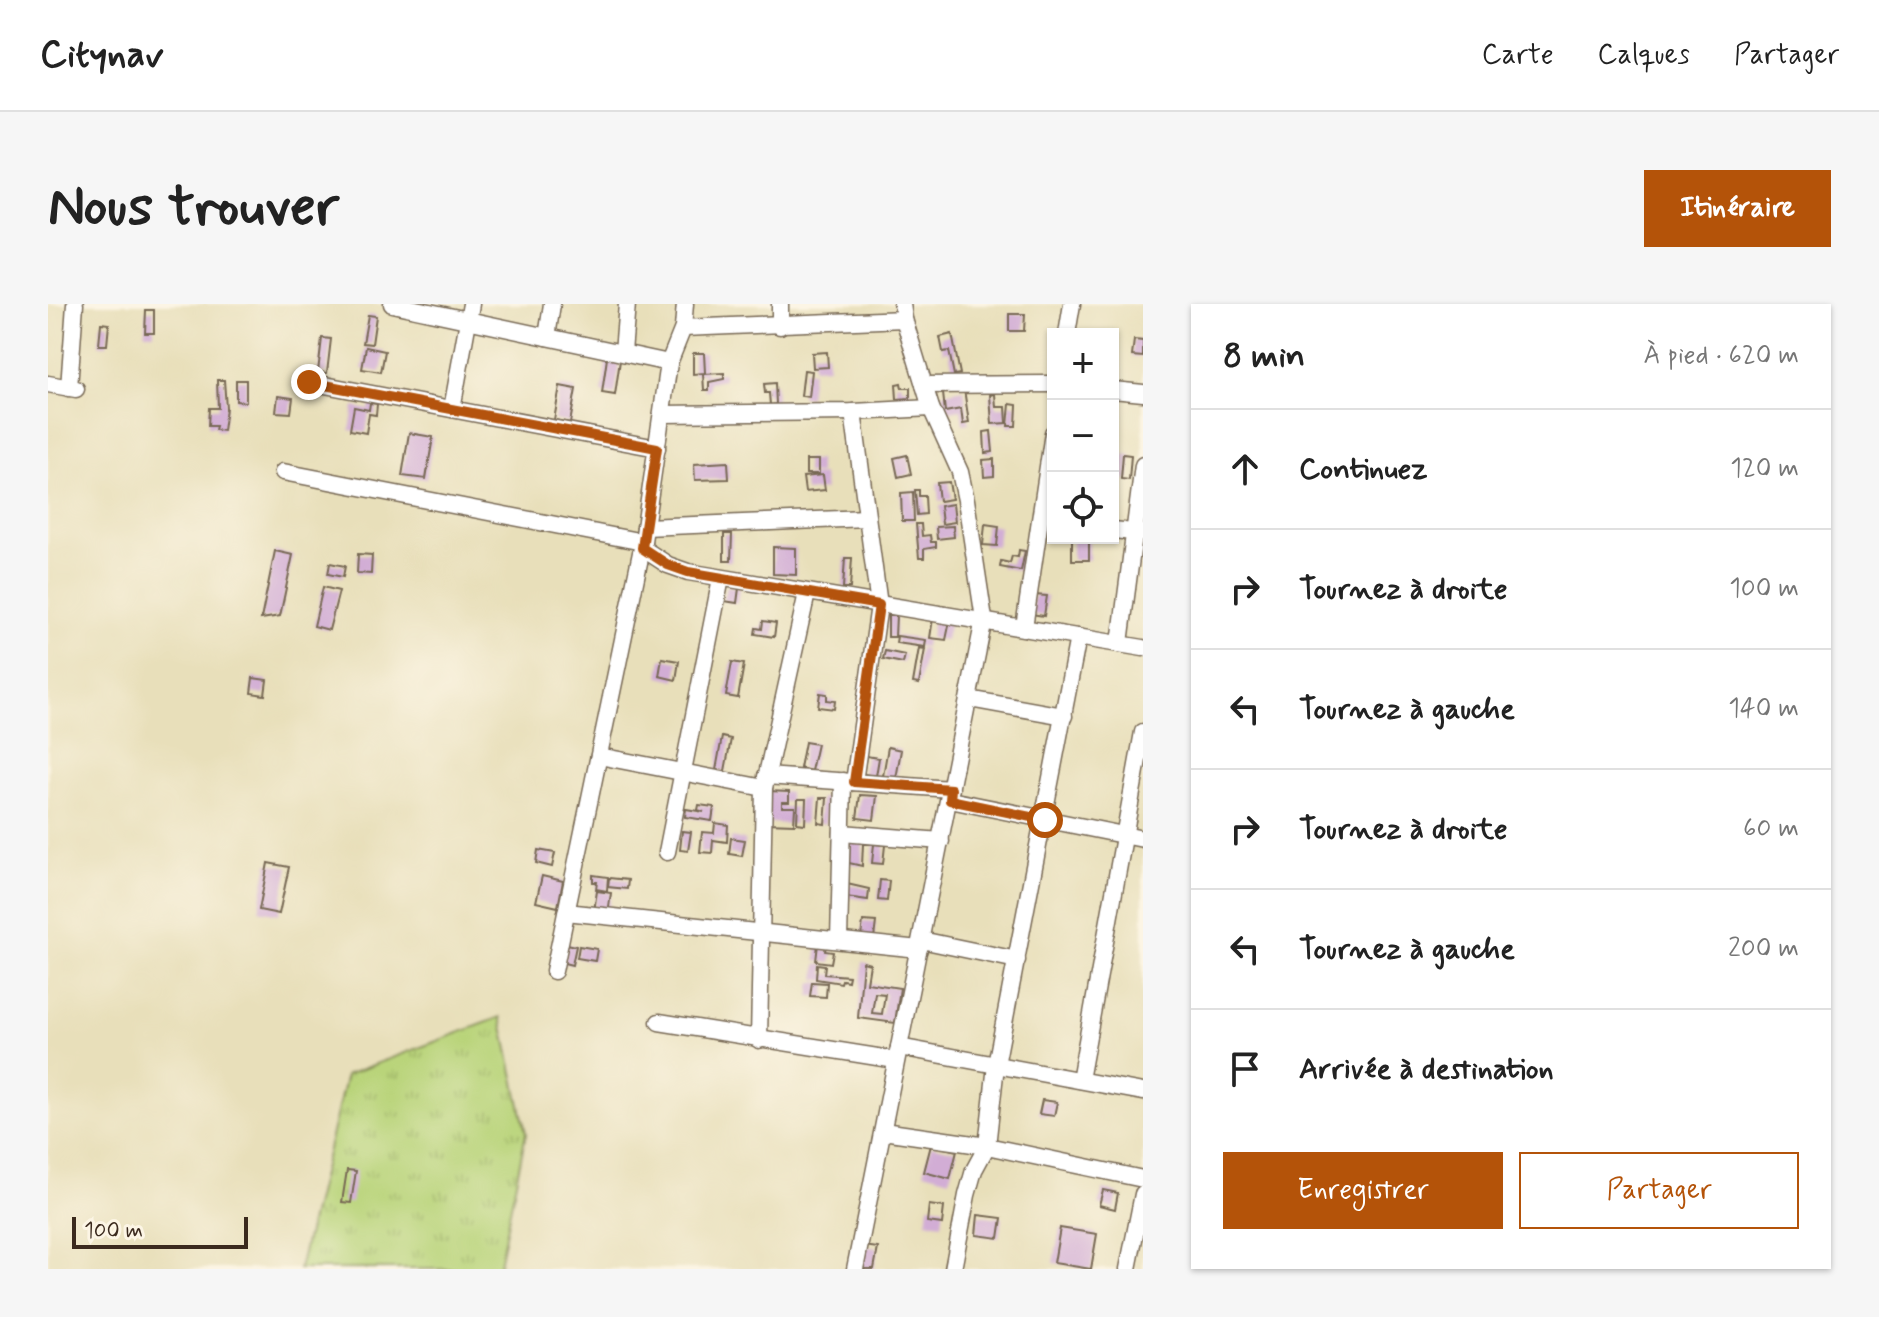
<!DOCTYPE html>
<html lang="fr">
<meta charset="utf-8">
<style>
:root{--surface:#fff;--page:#f6f6f6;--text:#222;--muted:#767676;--line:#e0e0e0;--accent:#b45309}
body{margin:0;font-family:Mynerve,sans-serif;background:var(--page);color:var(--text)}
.controls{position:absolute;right:24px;top:24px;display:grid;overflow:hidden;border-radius:0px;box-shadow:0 2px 6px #0004}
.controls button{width:72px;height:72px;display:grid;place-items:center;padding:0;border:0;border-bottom:2px solid var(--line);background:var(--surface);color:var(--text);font:40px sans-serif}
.scale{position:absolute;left:24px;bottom:20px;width:176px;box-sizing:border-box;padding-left:8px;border:4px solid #3b2a1e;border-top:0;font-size:22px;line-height:28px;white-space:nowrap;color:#3b2a1e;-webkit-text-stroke:6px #fcf5e5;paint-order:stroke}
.stop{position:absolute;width:24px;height:24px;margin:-18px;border:6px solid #b45309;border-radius:50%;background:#fff}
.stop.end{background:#b45309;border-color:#fff;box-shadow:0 2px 8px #0008}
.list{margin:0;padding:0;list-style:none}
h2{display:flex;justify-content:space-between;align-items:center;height:104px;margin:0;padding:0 32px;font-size:34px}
h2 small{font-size:26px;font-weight:400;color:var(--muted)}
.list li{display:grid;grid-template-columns:52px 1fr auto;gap:24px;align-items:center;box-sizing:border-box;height:120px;padding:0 32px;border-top:2px solid var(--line)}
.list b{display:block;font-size:30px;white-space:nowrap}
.list em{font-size:26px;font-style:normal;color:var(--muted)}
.actions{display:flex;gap:16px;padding:24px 32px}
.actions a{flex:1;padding:18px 0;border:2px solid var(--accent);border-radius:0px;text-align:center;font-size:28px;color:var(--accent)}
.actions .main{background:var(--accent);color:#fff}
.icon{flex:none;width:44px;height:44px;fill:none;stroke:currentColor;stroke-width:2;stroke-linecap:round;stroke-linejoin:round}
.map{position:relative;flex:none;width:1095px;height:965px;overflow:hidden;border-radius:0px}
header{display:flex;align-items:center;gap:48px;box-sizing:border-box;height:112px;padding:0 40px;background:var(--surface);border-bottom:2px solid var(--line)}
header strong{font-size:38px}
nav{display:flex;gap:44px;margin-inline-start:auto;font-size:28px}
.intro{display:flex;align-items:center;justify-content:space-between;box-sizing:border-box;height:192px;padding:0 48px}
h1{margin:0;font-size:56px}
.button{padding:20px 36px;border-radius:0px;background:var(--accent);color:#fff;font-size:28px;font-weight:700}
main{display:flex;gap:48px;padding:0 48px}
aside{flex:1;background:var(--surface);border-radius:0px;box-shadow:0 2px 6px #0004}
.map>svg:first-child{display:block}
</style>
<header>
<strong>Citynav</strong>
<nav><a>Carte</a><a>Calques</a><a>Partager</a></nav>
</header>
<div class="intro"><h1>Nous trouver</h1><a class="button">Itinéraire</a></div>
<main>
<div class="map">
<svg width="1095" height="965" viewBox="0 0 1095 965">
<defs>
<pattern id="grass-tufts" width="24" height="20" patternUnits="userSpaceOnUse" patternTransform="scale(2)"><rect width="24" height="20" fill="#b9d47a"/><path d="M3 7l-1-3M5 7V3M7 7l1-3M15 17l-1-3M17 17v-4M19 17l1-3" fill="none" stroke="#a0b669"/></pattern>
</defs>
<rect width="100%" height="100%" fill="#fcf5e5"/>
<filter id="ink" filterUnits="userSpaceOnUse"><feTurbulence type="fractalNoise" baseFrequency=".0125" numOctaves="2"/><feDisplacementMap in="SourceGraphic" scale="16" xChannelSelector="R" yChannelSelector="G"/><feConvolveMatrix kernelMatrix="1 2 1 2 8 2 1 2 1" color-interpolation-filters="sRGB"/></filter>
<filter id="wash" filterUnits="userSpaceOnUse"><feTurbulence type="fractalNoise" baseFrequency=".006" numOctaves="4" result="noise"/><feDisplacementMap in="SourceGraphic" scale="32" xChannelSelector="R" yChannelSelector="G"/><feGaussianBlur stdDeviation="1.8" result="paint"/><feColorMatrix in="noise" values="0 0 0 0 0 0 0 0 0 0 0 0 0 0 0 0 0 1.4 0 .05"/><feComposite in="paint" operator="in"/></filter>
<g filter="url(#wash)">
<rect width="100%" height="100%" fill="#e8dfba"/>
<!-- grass -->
<polygon fill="url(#grass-tufts)" stroke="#7a7f4c" stroke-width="2" points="453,713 478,829 450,965 251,965 298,771"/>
<g id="blocks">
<!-- building -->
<g fill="#d2add5" fill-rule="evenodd">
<polygon points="98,6 106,6 106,29 97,29"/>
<polygon points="961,10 977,10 976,27 961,27"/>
<polygon points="320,11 328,12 324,40 315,39"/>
<polygon points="53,19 61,20 59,41 51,41"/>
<polygon points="904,30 912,70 906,71 901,47 895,48 892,33"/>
<polygon points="274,34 283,35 279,69 270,68"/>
<polygon points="1086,36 1095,37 1095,53 1084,52"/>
<polygon points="318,43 337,47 333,68 314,65"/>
<polygon points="779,48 780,63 765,64 764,49"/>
<polygon points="645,49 656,49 657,69 645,70"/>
<polygon points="559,54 572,56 567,91 554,89"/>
<polygon points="756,66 764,67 761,93 753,92"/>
<polygon points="676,69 676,75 661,78 661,86 656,86 655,70"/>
<polygon points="169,76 176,76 178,104 175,127 167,126 168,122 160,122 161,104 170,104"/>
<polygon points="188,76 198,76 198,98 188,97"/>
<polygon points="727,79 728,100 722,101 721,89 717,89 716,80"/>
<polygon points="853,79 854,84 862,84 862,94 849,95 848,80"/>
<polygon points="512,82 528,85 522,119 506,116"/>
<polygon points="916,85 921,119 915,120 913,105 897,108 895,89"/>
<polygon points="947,90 948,103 958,103 959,119 944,120 942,91"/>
<polygon points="230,92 245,94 243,109 228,108"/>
<polygon points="322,99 329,100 328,111 321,110 318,129 302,126 306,103 321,106"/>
<polygon points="962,100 969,101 968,122 960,122"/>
<polygon points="943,127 945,148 937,149 936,128"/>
<polygon points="361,129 385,133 378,175 354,172"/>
<polygon points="1075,150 1083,151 1081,176 1073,175"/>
<polygon points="859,151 863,170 850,173 846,154"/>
<polygon points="946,155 946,172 936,173 935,156"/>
<rect x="758" y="156" width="13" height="14"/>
<polygon points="680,158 681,175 647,176 646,160"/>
<polygon points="775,171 777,186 757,188 755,173"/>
<polygon points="901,178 904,195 891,197 889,179"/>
<polygon points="867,186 871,186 871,192 877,192 878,210 869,211"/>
<polygon points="865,188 866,217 854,217 853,189"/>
<polygon points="905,200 907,218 894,220 892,202"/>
<polygon points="868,220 873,220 874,232 882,231 883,238 888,238 888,243 876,245 876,254 871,254"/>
<polygon points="937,220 951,222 949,242 935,241"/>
<polygon points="905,222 906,233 889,235 888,223"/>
<polygon points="676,230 684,230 683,257 676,257"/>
<rect x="1024" y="234" width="17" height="22"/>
<polygon points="725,243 748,244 748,271 725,270"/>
<polygon points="971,246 977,247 973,267 952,263 953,257 962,259 964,252 970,253"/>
<polygon points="227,247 245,251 232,312 213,315"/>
<polygon points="310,250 324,251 323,270 309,269"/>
<polygon points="797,254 804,254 802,284 795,284"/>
<polygon points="282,259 297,262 295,273 280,270"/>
<polygon points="678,282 691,284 689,299 676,297"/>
<polygon points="275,283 291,287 281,326 266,322"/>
<polygon points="986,291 999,292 996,312 983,310"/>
<polygon points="840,311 848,311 847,333 840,333"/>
<polygon points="885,314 902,317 898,336 882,334"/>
<polygon points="715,317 728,319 726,333 707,330 708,324 714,325"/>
<polygon points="849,332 878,336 877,343 848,339"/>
<polygon points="871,344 877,345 871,380 865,379"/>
<polygon points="837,347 857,351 855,359 835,355"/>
<polygon points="614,354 631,357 628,376 611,372"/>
<polygon points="684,358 696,360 690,394 678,392"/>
<polygon points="205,374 219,376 217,391 203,389"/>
<polygon points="772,389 779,390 779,396 787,397 786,405 770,403"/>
<polygon points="674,433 683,435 677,467 668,466"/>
<polygon points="757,438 769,440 763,467 752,464"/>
<polygon points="840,443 853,446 848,475 835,472"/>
<polygon points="818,452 831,454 828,472 815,470"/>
<polygon points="720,487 741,488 741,498 734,498 734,503 747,503 746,520 719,519"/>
<polygon points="812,491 829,492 826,516 809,514"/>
<polygon points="772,494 779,494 777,520 770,519"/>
<polygon points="750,495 758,495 757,520 749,519"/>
<polygon points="651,501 666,503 664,517 637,513 638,505 656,508 650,506"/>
<polygon points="667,519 680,521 679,538 665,536 664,549 652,548 654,528 666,529"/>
<polygon points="634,527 643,528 640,547 632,546"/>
<polygon points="802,533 823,534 822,540 815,540 814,562 801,559"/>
<polygon points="683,534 697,536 694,552 681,550"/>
<polygon points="826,540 837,541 835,560 824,559"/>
<polygon points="490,546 507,549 504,563 488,559"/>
<polygon points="220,559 241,563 231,610 211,606"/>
<polygon points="545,571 560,573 559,587 548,585 549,578 545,578"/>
<polygon points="494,572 515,577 510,603 488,598"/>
<polygon points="561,574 580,576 579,585 560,583"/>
<polygon points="832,576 841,577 839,597 830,596"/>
<polygon points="799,580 821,585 820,596 798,593"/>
<polygon points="549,587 563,589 560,610 546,607"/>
<polygon points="815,617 828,618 826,634 813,633"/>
<polygon points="519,640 528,642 524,661 516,659"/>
<polygon points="770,640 778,641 777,647 785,648 783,659 768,657"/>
<polygon points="531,642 549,645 547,657 529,654"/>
<path d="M815 658 822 660 819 679 852 684 847 719 810 714ZM827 689 837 690 834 710 824 709Z"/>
<polygon points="769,660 777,661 776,670 801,672 800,677 794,676 793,679 768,675"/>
<polygon points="764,678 779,679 778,693 762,692"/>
<polygon points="994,796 1009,798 1006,812 991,810"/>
<polygon points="883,841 909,847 902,875 876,868"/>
<polygon points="299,866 308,867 303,899 294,898"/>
<polygon points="1055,886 1070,889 1067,905 1051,901"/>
<polygon points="881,901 896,903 894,920 879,918"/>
<polygon points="930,911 954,914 951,934 928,931"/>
<polygon points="1012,924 1049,930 1043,965 1006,959"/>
<polygon points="816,942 830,944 826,965 812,965"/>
</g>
</g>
</g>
<g filter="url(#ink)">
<use href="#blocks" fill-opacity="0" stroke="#786955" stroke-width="2"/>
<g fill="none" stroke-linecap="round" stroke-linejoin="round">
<!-- minor casing -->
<g stroke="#786955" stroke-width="19">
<g id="minor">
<polyline points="344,0 621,59"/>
<polyline points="732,0 732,22"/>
<polyline points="635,24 856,15"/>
<polyline points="1019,30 1024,0"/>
<polyline points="499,33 504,0"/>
<polyline points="575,48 579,0"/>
<polyline points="261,78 609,144"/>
<polyline points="0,80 28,85"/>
<polyline points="876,81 1005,80"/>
<polyline points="21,84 27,0"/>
<polyline points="1065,86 1095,89"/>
<polyline points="404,105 423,0"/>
<polyline points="805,108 831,301 806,478"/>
<polyline points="614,110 805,108 883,104"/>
<polyline points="235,168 595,238"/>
<polyline points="597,223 819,214"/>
<polyline points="1065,226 1095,229"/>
<polyline points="594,244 620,261 640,268 1095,344"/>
<polyline points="976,323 1005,129"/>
<polyline points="1072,339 1095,161"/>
<polyline points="921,395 1016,412"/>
<polyline points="551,452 716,484"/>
<polyline points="718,472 903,485"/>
<polyline points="902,496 1095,535"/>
<polyline points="794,529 893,537"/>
<polyline points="619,548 673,274"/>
<polyline points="518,608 871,645"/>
<polyline points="791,636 795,477"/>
<polyline points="873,636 969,656"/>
<polyline points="506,667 594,244 621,59 635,24 637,0"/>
<polyline points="611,718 848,756"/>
<polyline points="711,736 716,484 759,289"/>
<polyline points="851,743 1095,788"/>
<polyline points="1032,776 1095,428"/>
<polyline points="835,827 939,842 1095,875"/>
<polyline points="807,965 936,315 918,196 912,168 883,104 856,15 854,0"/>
<polyline points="905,965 919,891 926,866 939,842 948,761 1030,333"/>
<polyline points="1080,965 1095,890"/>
</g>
</g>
<!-- minor -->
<use href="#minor" stroke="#fff" stroke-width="16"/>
</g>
</g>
<g fill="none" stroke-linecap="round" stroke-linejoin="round" filter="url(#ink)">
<!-- route -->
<polyline stroke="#b45309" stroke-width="10" points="261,78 609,144 594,244 620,261 640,268 831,301 806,478 903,485 902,496 997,516"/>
</g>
</svg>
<div class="controls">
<button>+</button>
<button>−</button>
<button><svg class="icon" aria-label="locate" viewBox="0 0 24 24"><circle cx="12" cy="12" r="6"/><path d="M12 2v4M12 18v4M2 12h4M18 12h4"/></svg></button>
</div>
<div class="scale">100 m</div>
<div class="stop" style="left:997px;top:516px"></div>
<div class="stop end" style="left:261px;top:78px"></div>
</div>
<aside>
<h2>8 min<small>À pied · 620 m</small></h2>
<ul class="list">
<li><svg class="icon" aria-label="ahead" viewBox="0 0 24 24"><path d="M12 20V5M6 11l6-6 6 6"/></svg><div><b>Continuez</b></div><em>120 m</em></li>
<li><svg class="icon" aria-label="right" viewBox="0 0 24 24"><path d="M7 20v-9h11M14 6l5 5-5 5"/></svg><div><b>Tournez à droite</b></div><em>100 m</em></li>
<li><svg class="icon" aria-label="left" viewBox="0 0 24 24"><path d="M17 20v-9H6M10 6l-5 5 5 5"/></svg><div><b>Tournez à gauche</b></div><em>140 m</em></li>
<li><svg class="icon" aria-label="right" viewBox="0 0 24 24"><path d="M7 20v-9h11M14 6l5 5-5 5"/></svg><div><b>Tournez à droite</b></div><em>60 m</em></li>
<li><svg class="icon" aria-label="left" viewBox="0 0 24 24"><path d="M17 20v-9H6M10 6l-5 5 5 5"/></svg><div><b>Tournez à gauche</b></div><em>200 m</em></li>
<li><svg class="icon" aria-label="arrive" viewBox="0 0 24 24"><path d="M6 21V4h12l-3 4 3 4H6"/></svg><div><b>Arrivée à destination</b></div></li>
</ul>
<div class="actions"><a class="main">Enregistrer</a><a>Partager</a></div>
</aside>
</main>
